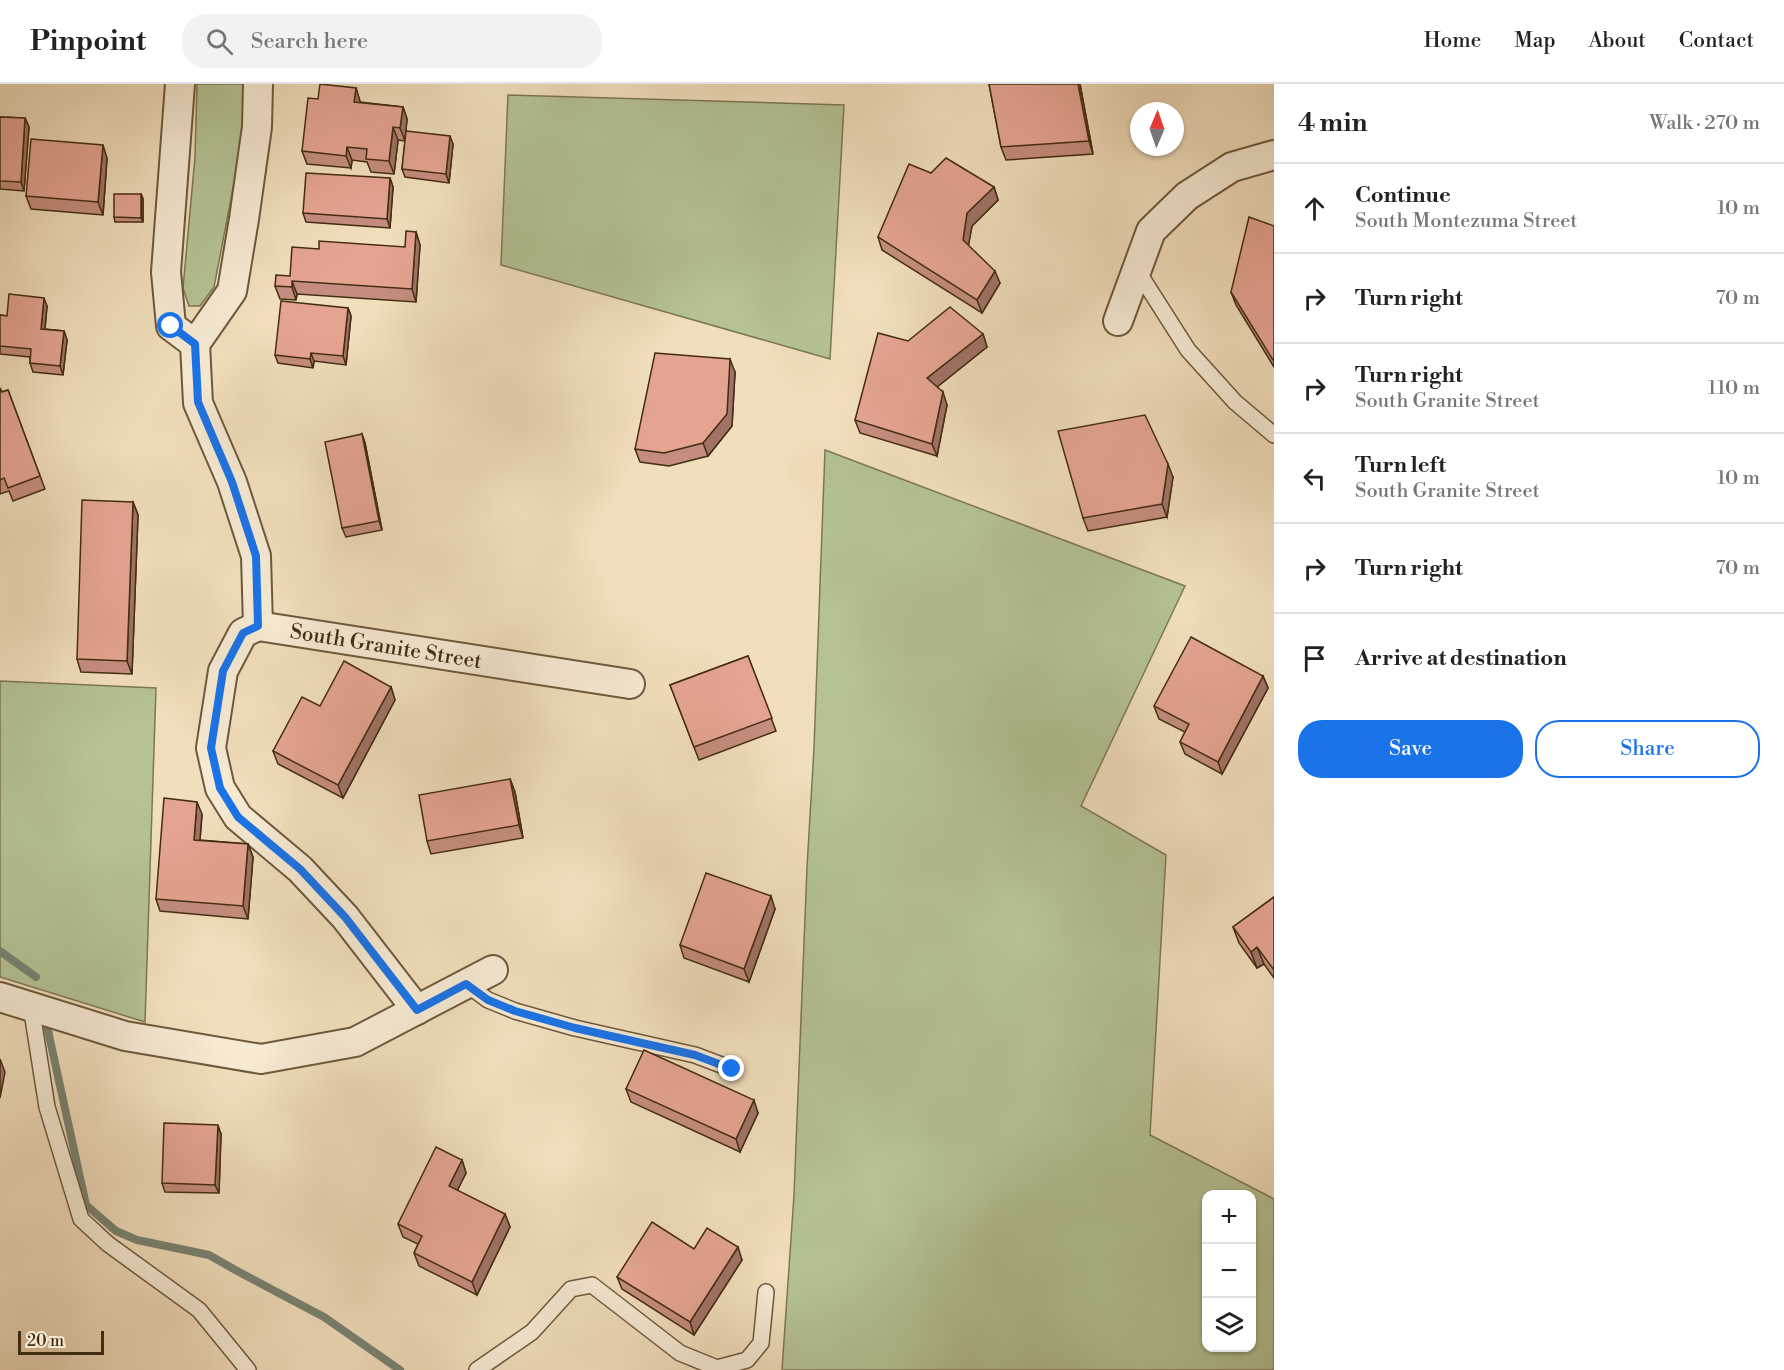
<!DOCTYPE html>
<meta charset="utf-8">
<style>
:root{--surface:#fff;--page:#f2f2f2;--text:#222;--muted:#767676;--line:#e0e0e0;--accent:#1a73e8}
body{margin:0;font-family:"Libre Bodoni",serif;background:var(--page);color:var(--text)}
.controls{position:absolute;right:18px;bottom:18px;display:grid;overflow:hidden;border-radius:12px;box-shadow:0 2px 4px #0004}
.controls button{width:54px;height:54px;display:grid;place-items:center;padding:0;border:0;border-bottom:2px solid var(--line);background:var(--surface);color:var(--text);font:30px sans-serif}
.compass{position:absolute;left:1130px;top:18px;width:54px;height:54px;border-radius:50%;background:var(--surface);box-shadow:0 2px 4px #0004;rotate:2deg}
.scale{position:absolute;left:18px;bottom:15px;width:86px;box-sizing:border-box;padding-left:6px;border:3px solid #432d12;border-top:0;font-size:16px;line-height:21px;white-space:nowrap;color:#432d12;-webkit-text-stroke:4px #f6ead3;paint-order:stroke}
.stop{position:absolute;width:18px;height:18px;margin:-14px;border:4px solid #1a73e8;border-radius:50%;background:#fff}
.stop.end{background:#1a73e8;border-color:#fff;box-shadow:0 2px 6px #0008}
.list{margin:0;padding:0;list-style:none}
h2{display:flex;justify-content:space-between;align-items:center;height:78px;margin:0;padding:0 24px;font-size:26px}
h2 small{font-size:20px;font-weight:400;color:var(--muted)}
.list li{display:grid;grid-template-columns:39px 1fr auto;gap:18px;align-items:center;box-sizing:border-box;height:90px;padding:0 24px;border-top:2px solid var(--line)}
.list b{display:block;font-size:22px;white-space:nowrap}
.list p{margin:0;font-size:20px;white-space:nowrap;color:var(--muted)}
.list em{font-size:20px;font-style:normal;color:var(--muted)}
.actions{display:flex;gap:12px;padding:18px 24px}
.actions a{flex:1;padding:14px 0;border:2px solid var(--accent);border-radius:24px;text-align:center;font-size:21px;color:var(--accent)}
.actions .main{background:var(--accent);color:#fff}
.icon{flex:none;width:33px;height:33px;fill:none;stroke:currentColor;stroke-width:2;stroke-linecap:round;stroke-linejoin:round}
.map{position:relative;flex:none;width:1274px;height:1286px;overflow:hidden}
header{display:flex;align-items:center;gap:36px;box-sizing:border-box;height:84px;padding:0 30px;background:var(--surface);border-bottom:2px solid var(--line)}
header strong{font-size:28px}
nav{display:flex;gap:33px;margin-inline-start:auto;font-size:21px}
.search{width:420px;height:54px;background:var(--page);display:flex;align-items:center;gap:15px;box-sizing:border-box;padding:0 21px;border-radius:24px;color:var(--muted);font-size:22px}
main{display:flex}
aside{flex:1;background:var(--surface)}
.map>svg:first-child{display:block}
</style>
<header>
<strong>Pinpoint</strong>
<div class="search"><svg class="icon" aria-label="search" viewBox="0 0 24 24"><circle cx="10" cy="10" r="6"/><path d="M15 15l6 6"/></svg>Search here</div>
<nav><a>Home</a><a>Map</a><a>About</a><a>Contact</a></nav>
</header>
<main>
<div class="map">
<svg width="1274" height="1286" viewBox="0 0 1274 1286">
<rect width="100%" height="100%" fill="#f1debc"/>
<filter id="stains"><feTurbulence type="fractalNoise" baseFrequency=".00333" numOctaves="4"/><feColorMatrix values="0 0 0 0 .2 0 0 0 0 .09 0 0 0 0 .02 0 0 0 .5 -.17"/></filter>
<radialGradient id="worn" r=".72"><stop offset=".6" stop-color="#630" stop-opacity="0"/><stop offset="1" stop-color="#630" stop-opacity=".3"/></radialGradient>
<!-- green -->
<g fill="#b4c294" stroke="#7c7853" stroke-width="1.5" fill-rule="evenodd">
<polygon points="197,0 245,0 243,53 214,203 200,222 189,222 183,204 195,73"/>
<polygon points="508,11 844,21 830,275 501,181"/>
<path d="M825 366 1185 502 1081 722 1166 771 1150 1051 1274 1115V1286H782L794 1111 807 783 814 664ZM1206 1110H1252V1264H1206Z"/>
<polygon points="0,597 156,604 145,938 0,893"/>
</g>
<g fill="none" stroke-linecap="round" stroke-linejoin="round">
<!-- stream -->
<g stroke="#788372" stroke-width="8">
<polyline points="0,867 36,893"/>
<polyline points="47,942 86,1121 116,1147 137,1156 209,1171 239,1188 324,1233 400,1286"/>
</g>
<!-- lane casing -->
<g stroke="#6e593c" stroke-width="18">
<g id="lane">
<polyline points="1137,186 1188,266 1235,318 1274,351"/>
<polyline points="466,900 488,916 515,927 575,944 695,971 732,985"/>
<polyline points="31,922 47,1023 81,1135 108,1160 199,1226 248,1286"/>
<polyline points="477,1286 532,1248 571,1205 592,1201 680,1269 717,1284 747,1276 761,1259 766,1208"/>
</g>
</g>
<!-- street casing -->
<g stroke="#6e593c" stroke-width="32">
<g id="street">
<polyline points="180,0 166,188 171,242 195,260 232,207 244,135 257,43 258,0"/>
<polyline points="1118,237 1151,147 1187,112 1232,83 1274,71"/>
<polyline points="195,260 198,319 232,398 256,472 258,542"/>
<polyline points="0,913 125,952 261,975 355,958 493,886"/>
<polyline points="417,926 345,833 300,785 238,733 220,704 211,664 223,587 243,549 258,542 630,600"/>
</g>
</g>
<!-- lane -->
<use href="#lane" stroke="#f6ead3" stroke-width="15"/>
<!-- street -->
<use href="#street" stroke="#f6ead3" stroke-width="28"/>
</g>
<!-- wall -->
<g fill="#c58d7e" stroke="#432d12" stroke-width="1.5">
<polygon points="989,0 1080,0 1093,70 1006,76 1001,63"/>
<polygon points="356,4 360,18 403,23 407,35 405,54 453,60 449,99 405,93 402,85 405,57 398,56 394,90 371,88 367,78 352,76 351,84 307,80 302,67 318,15"/>
<polygon points="0,33 25,34 29,43 24,107 0,105"/>
<polygon points="107,74 103,131 31,125 26,112"/>
<polygon points="931,89 994,103 998,116 972,142 968,162 1000,199 982,229 882,166 878,153"/>
<polygon points="390,94 393,103 390,144 306,138 303,129"/>
<polygon points="141,110 143,115 143,138 115,138 114,133"/>
<polygon points="1274,142 1274,283 1236,221 1231,208"/>
<polygon points="416,148 420,161 416,218 297,210 296,216 280,215 275,202 290,192 319,165 405,163"/>
<polygon points="47,222 45,245 64,247 67,256 63,291 33,288 30,279 30,273 0,270 0,231 7,232"/>
<polygon points="348,224 351,232 346,281 314,277 313,284 278,279 275,271"/>
<polygon points="983,250 987,263 937,303 947,321 937,372 860,349 855,336 908,257"/>
<polygon points="735,288 732,342 708,372 669,382 640,378 635,365"/>
<polygon points="0,304 2,308 8,306 45,405 13,417 9,407 0,410"/>
<polygon points="362,350 365,359 382,446 346,453 342,444"/>
<polygon points="1173,393 1167,433 1088,447 1083,434"/>
<polygon points="133,418 138,431 132,590 81,588 77,575"/>
<polygon points="748,572 776,647 699,676 670,601"/>
<polygon points="1263,592 1268,604 1222,690 1185,670 1180,658 1185,648 1159,635 1154,622"/>
<polygon points="391,603 395,616 343,714 278,680 273,667 320,622"/>
<polygon points="510,695 515,708 523,754 431,770 427,757"/>
<polygon points="202,730 200,756 248,760 253,773 248,835 160,827 156,815"/>
<polygon points="1274,813 1274,894 1264,880 1257,884 1239,859 1233,843"/>
<polygon points="775,825 749,898 684,874 680,861"/>
<polygon points="626,1005 758,1029 740,1068 631,1018"/>
<polygon points="221,1050 219,1109 165,1108 162,1099"/>
<polygon points="462,1076 466,1089 457,1107 505,1130 510,1143 477,1211 419,1182 414,1169 418,1160 403,1153 398,1140"/>
<polygon points="694,1165 742,1176 694,1251 622,1205 617,1193"/>
</g>
<!-- shaded-wall -->
<g fill="#a07366" stroke="#432d12" stroke-width="1.5">
<polygon points="1078,0 1080,0 1093,70 1089,57"/>
<polygon points="356,4 360,17 359,30 354,18"/>
<polygon points="403,23 407,35 405,57 400,44"/>
<polygon points="25,34 29,43 24,107 21,98"/>
<polygon points="393,43 398,56 394,90 389,77"/>
<polygon points="450,52 453,60 449,99 446,90"/>
<polygon points="103,61 107,74 103,131 98,118"/>
<polygon points="347,63 352,76 351,84 346,72"/>
<polygon points="390,94 393,103 390,144 387,135"/>
<polygon points="994,103 998,116 972,142 967,169 963,156 967,129"/>
<polygon points="141,110 143,115 143,138 141,134"/>
<polygon points="416,148 420,161 416,218 412,205"/>
<polygon points="995,187 1000,199 982,229 977,216"/>
<polygon points="292,197 297,210 296,216 292,203"/>
<polygon points="44,214 47,222 44,254 41,245"/>
<polygon points="348,224 351,232 346,281 343,272"/>
<polygon points="64,247 67,256 63,291 60,282"/>
<polygon points="983,250 987,263 932,307 927,294"/>
<polygon points="311,269 314,277 313,284 310,275"/>
<polygon points="730,275 735,288 732,342 708,372 703,359"/>
<polygon points="943,308 947,321 937,372 932,360"/>
<polygon points="362,350 365,359 382,446 379,437"/>
<polygon points="1168,380 1173,393 1167,433 1162,420"/>
<polygon points="133,418 138,431 132,590 127,577"/>
<polygon points="1263,592 1268,604 1222,690 1218,678"/>
<polygon points="391,603 395,616 343,714 338,701"/>
<polygon points="510,695 515,708 523,754 519,741"/>
<polygon points="197,718 202,730 199,768 194,756"/>
<polygon points="248,760 253,773 248,835 243,822"/>
<polygon points="771,812 775,825 749,898 744,885"/>
<polygon points="1257,863 1264,880 1257,884 1251,868"/>
<polygon points="0,975 5,988 0,1014"/>
<polygon points="754,1016 758,1029 740,1068 736,1055"/>
<polygon points="218,1041 221,1050 219,1109 215,1101"/>
<polygon points="462,1076 466,1089 453,1115 449,1102"/>
<polygon points="505,1130 510,1143 477,1211 472,1198"/>
<polygon points="738,1163 742,1176 694,1251 690,1238"/>
</g>
<!-- building -->
<g fill="#e5a492" stroke="#432d12" stroke-width="1.5">
<polygon points="320,0 356,4 354,18 403,23 400,44 393,43 389,77 366,75 367,65 347,63 346,72 302,67 308,14 318,15"/>
<polygon points="989,0 1078,0 1089,57 1001,63"/>
<polygon points="0,33 25,34 21,98 0,97"/>
<polygon points="406,47 450,52 446,90 402,85"/>
<polygon points="31,55 103,61 98,118 26,112"/>
<polygon points="946,74 994,103 967,129 963,156 995,187 977,216 878,153 909,80 931,89"/>
<polygon points="306,89 390,94 387,135 303,129"/>
<polygon points="114,110 141,110 141,134 114,133"/>
<polygon points="1249,133 1274,142 1274,276 1273,276 1231,208"/>
<polygon points="406,147 416,148 412,205 292,197 292,203 275,202 276,191 290,192 292,163 319,165 319,157 405,163"/>
<polygon points="9,210 44,214 41,245 64,247 60,282 30,279 31,265 0,262 0,231 7,232"/>
<polygon points="281,217 348,224 343,272 311,269 310,275 275,271"/>
<polygon points="950,223 983,250 927,294 943,308 932,360 855,336 878,249 908,257"/>
<polygon points="655,269 730,275 727,330 703,359 664,369 635,365"/>
<polygon points="0,304 2,308 8,306 40,392 8,404 4,394 0,396"/>
<polygon points="1145,331 1168,380 1162,420 1083,434 1058,347"/>
<polygon points="362,350 379,437 342,444 325,358"/>
<polygon points="82,416 133,418 127,577 77,575"/>
<polygon points="1191,553 1263,592 1218,678 1180,658 1189,640 1154,622"/>
<polygon points="748,572 772,634 694,663 670,601"/>
<polygon points="344,577 391,603 338,701 273,667 302,613 320,622"/>
<polygon points="510,695 519,741 427,757 419,711"/>
<polygon points="164,714 197,718 194,756 248,760 243,822 156,815"/>
<polygon points="706,789 771,812 744,885 680,861"/>
<polygon points="1274,813 1274,886 1257,863 1251,868 1233,843"/>
<polygon points="644,966 754,1016 736,1055 626,1005"/>
<polygon points="164,1039 218,1041 215,1101 162,1099"/>
<polygon points="436,1063 462,1076 449,1102 505,1130 472,1198 414,1169 422,1152 398,1140"/>
<polygon points="652,1138 694,1165 707,1144 738,1163 690,1238 617,1193"/>
</g>
<g fill="none" stroke-linecap="round" stroke-linejoin="round">
<!-- route -->
<polyline stroke="#1a73e8" stroke-width="8" points="171,242 195,260 198,318 232,398 256,472 258,542 243,549 223,587 211,664 220,704 238,733 300,785 345,833 417,926 466,900 488,916 515,927 575,944 695,971 732,985"/>
</g>
<g text-anchor="middle" stroke-width="4.5" stroke-linejoin="round" paint-order="stroke">
<!-- street labels -->
<g font-size="21" fill="#432d12" stroke="#f6ead3">
<text transform="translate(386 562) rotate(9)" y="7">South Granite Street</text>
</g>
</g>
<rect width="100%" height="100%" filter="url(#stains)"/>
<rect width="100%" height="100%" fill="url(#worn)"/>
</svg>
<div class="controls">
<button>+</button>
<button>−</button>
<button><svg class="icon" aria-label="layers" viewBox="0 0 24 24"><path d="M12 4l9 5-9 5-9-5zM3 14l9 5 9-5"/></svg></button>
</div>
<svg class="compass" viewBox="-18 -18 36 36"><path d="M0-13l5 13h-10z" fill="#e53935"/><path d="M0 13l5-13h-10z" fill="#767676"/></svg>
<div class="scale">20 m</div>
<div class="stop" style="left:171px;top:242px"></div>
<div class="stop end" style="left:732px;top:985px"></div>
</div>
<aside>
<h2>4 min<small>Walk · 270 m</small></h2>
<ul class="list">
<li><svg class="icon" aria-label="ahead" viewBox="0 0 24 24"><path d="M12 20V5M6 11l6-6 6 6"/></svg><div><b>Continue</b><p>South Montezuma Street</p></div><em>10 m</em></li>
<li><svg class="icon" aria-label="right" viewBox="0 0 24 24"><path d="M7 20v-9h11M14 6l5 5-5 5"/></svg><div><b>Turn right</b></div><em>70 m</em></li>
<li><svg class="icon" aria-label="right" viewBox="0 0 24 24"><path d="M7 20v-9h11M14 6l5 5-5 5"/></svg><div><b>Turn right</b><p>South Granite Street</p></div><em>110 m</em></li>
<li><svg class="icon" aria-label="left" viewBox="0 0 24 24"><path d="M17 20v-9H6M10 6l-5 5 5 5"/></svg><div><b>Turn left</b><p>South Granite Street</p></div><em>10 m</em></li>
<li><svg class="icon" aria-label="right" viewBox="0 0 24 24"><path d="M7 20v-9h11M14 6l5 5-5 5"/></svg><div><b>Turn right</b></div><em>70 m</em></li>
<li><svg class="icon" aria-label="arrive" viewBox="0 0 24 24"><path d="M6 21V4h12l-3 4 3 4H6"/></svg><div><b>Arrive at destination</b></div></li>
</ul>
<div class="actions"><a class="main">Save</a><a>Share</a></div>
</aside>
</main>
